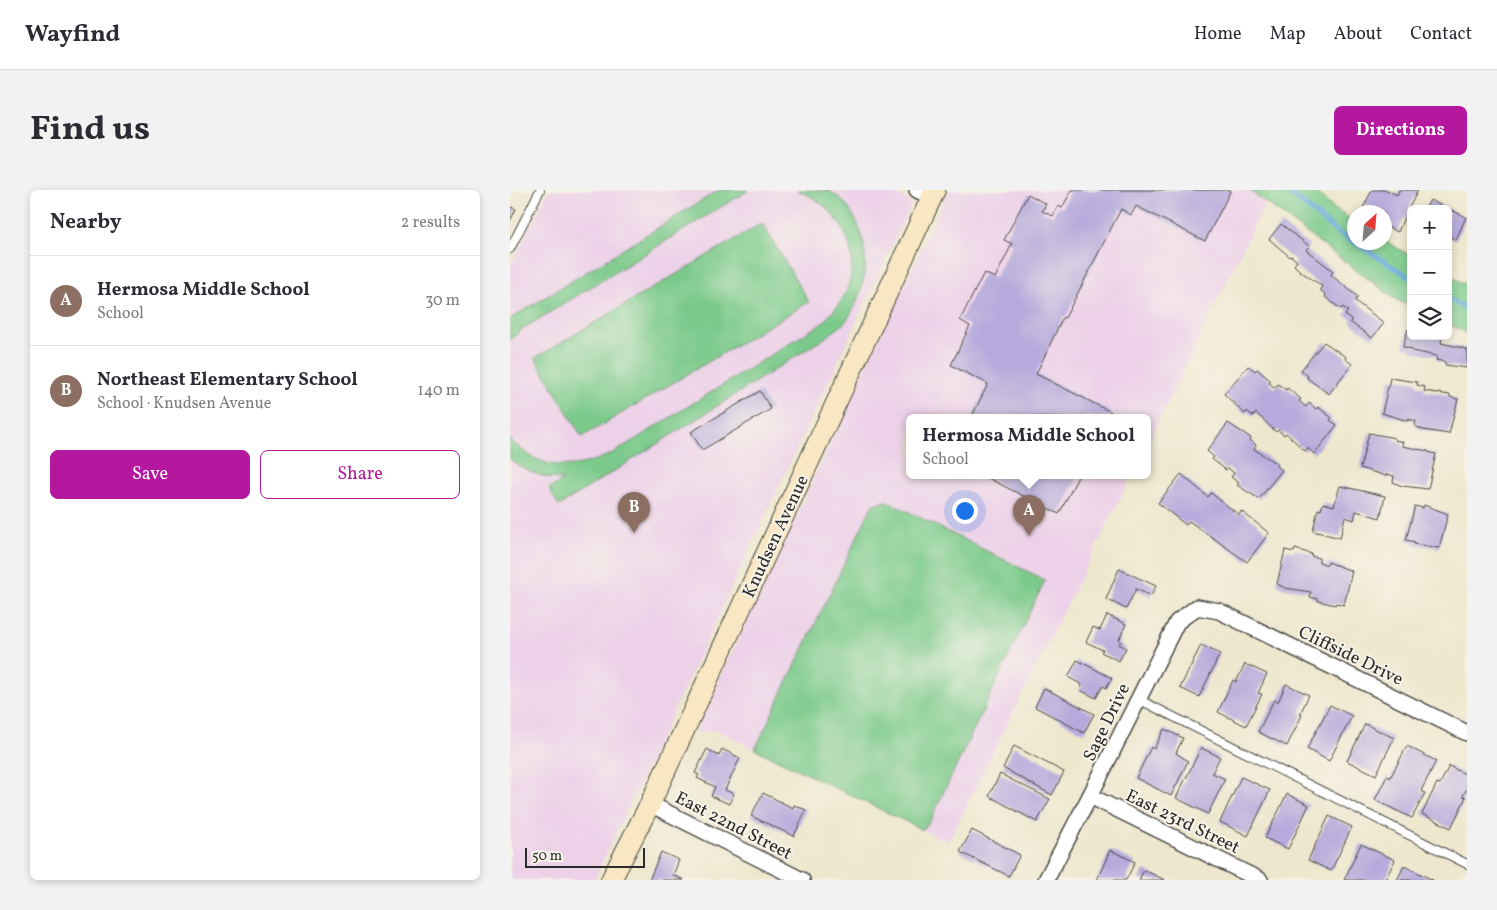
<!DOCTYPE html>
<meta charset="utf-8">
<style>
:root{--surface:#fff;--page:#f2f2f3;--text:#2b2b33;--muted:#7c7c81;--line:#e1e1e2;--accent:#b5179e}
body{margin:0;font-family:Vollkorn,serif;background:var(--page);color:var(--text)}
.controls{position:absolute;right:15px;top:15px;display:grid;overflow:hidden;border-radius:8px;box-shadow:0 2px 8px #0003}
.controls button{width:45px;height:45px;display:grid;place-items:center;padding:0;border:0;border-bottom:1px solid var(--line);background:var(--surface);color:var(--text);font:25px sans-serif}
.compass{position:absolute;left:837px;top:15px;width:45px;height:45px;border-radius:50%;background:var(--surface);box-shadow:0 2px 8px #0003;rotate:26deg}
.scale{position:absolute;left:15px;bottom:12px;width:120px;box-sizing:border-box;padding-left:5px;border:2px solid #2b2b2b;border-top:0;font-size:14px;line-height:18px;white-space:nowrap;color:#2b2b2b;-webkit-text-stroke:4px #f7f3e8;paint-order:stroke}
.you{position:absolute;left:454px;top:320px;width:18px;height:18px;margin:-12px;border:4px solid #fff;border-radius:50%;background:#1a73e8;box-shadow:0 0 0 8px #1a73e833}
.badge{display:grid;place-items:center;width:32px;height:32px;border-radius:50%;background:var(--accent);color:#fff;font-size:16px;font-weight:700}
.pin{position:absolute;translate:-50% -41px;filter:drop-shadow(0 1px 2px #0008)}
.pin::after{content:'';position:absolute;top:26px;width:18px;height:15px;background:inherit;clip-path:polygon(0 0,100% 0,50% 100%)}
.popup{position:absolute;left:396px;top:224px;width:245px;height:65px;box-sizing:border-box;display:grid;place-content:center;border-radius:8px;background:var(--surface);filter:drop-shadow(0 1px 4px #0005);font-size:16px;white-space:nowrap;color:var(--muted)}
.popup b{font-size:19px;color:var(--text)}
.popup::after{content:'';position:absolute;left:50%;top:100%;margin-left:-10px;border:10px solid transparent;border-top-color:var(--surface)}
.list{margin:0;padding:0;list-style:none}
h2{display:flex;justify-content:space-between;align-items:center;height:65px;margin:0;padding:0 20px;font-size:21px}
h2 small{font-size:16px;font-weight:400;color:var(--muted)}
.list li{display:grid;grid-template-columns:32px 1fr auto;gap:15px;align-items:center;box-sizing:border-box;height:90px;padding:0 20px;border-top:1px solid var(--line)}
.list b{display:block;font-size:19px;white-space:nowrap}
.list p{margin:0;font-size:16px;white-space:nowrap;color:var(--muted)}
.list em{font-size:16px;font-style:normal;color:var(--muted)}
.actions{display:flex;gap:10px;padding:15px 20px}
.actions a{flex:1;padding:11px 0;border:1px solid var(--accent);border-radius:8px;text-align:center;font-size:18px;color:var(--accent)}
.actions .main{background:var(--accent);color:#fff}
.icon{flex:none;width:28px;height:28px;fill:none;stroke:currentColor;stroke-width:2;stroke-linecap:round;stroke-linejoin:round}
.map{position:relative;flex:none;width:957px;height:690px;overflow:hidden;border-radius:8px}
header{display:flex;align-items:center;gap:30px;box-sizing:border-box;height:70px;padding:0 25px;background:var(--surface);border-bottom:1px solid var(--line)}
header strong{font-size:24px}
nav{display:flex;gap:28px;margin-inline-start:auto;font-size:18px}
.intro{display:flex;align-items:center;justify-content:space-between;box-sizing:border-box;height:120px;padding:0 30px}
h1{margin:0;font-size:35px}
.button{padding:12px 22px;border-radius:8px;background:var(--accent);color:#fff;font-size:18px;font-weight:700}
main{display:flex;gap:30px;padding:0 30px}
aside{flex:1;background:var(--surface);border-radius:8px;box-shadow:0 2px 8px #0003}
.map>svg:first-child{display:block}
</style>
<header>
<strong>Wayfind</strong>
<nav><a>Home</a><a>Map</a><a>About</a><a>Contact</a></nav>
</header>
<div class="intro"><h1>Find us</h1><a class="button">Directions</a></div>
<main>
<aside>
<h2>Nearby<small>2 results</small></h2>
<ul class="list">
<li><span class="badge" style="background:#8d6e63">A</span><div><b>Hermosa Middle School</b><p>School</p></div><em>30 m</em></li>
<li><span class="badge" style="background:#8d6e63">B</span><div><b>Northeast Elementary School</b><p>School · Knudsen Avenue</p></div><em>140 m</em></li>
</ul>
<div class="actions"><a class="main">Save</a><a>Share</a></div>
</aside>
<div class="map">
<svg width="957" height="690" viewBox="0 0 957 690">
<rect width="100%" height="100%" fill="#f7f3e8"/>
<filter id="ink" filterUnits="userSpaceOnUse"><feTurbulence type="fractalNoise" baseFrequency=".02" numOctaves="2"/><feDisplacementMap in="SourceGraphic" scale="10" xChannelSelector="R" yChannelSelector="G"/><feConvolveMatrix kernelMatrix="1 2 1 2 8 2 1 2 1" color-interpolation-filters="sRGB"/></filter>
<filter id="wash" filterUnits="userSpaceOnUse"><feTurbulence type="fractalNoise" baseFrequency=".0096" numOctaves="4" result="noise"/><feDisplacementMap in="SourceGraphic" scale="20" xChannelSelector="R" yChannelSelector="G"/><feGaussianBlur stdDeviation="1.12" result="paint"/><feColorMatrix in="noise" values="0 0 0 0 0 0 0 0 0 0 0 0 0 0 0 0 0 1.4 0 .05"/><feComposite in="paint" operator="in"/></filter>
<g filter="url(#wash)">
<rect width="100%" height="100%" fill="#eee7cd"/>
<!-- built -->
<g fill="#edd1e9">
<polygon points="39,0 378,0 398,10 401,15 84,690 0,690 0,76"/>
<polygon points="439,0 739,0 755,13 638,253 638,227 400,227 400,285 622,285 438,652 413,640 421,629 535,391 363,315 245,559 206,540 184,543"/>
</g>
<!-- green -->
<g fill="#7bca8b" stroke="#537a5b">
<polygon points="209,0 239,0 11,140 0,150 0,129"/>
<path d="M287 0C296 0 310 0 318 1 328 4 338 16 343 25 362 57 358 100 336 131 331 137 323 141 318 146L49 316 39 299 53 290C33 287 16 283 0 269V249C31 282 65 281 103 263L314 132C319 125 326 118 331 111 358 67 331 16 287 0Z"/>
<polygon points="739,0 803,0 823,18 844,31 844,52 874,52 875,51 901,66 901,117 885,109"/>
<polygon points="252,33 299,112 72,247 25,168"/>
<polygon points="938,85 957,95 957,143 938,134"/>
<polygon points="377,311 535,390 421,629 413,640 245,559 363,314"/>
</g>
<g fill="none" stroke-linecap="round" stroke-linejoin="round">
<!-- stream -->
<g stroke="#67abdc" stroke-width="5">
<polyline points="776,0 827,42 901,88"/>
<polyline points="938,109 957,119"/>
</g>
</g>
<g id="blocks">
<!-- building -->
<g fill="#b6aadc">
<polygon points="562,0 721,0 695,51 626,16 621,25 611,19 555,128 553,127 526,184 601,222 598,227 469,227 463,224 478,194 441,175 460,136 450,130 474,83 485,88 502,54 494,50 518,4 536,14 532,21 543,26 548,16 552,18"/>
<polygon points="862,0 877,0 887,5 889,0 908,0 899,18 901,28 899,31 894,28 888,42 874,35 874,22 851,22"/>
<polygon points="920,10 956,27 946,50 938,46 938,19 915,19"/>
<polygon points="0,17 6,19 0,31"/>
<polygon points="771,34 799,56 796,60 823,81 821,85 848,107 845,111 874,133 862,148 840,132 842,130 835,125 838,121 833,117 831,119 815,107 816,105 810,100 812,96 790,81 784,75 787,71 781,66 780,67 759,49"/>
<polygon points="898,139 901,140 901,146 927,146 932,148 931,153 957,159 957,178 935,175 935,172 926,170 927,166 902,161 902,159 893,157"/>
<polygon points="814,152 836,167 835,169 842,174 819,204 797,188 798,186 791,180"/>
<polygon points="738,176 745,181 747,179 761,191 759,193 765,198 768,194 776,200 777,198 791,209 789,211 796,217 799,213 806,219 808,217 822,228 820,230 827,235 804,264 798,258 795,261 776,243 774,245 768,240 766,242 746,223 743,226 737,221 735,224 714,204"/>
<polygon points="880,188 907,192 907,195 915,197 914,201 940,205 940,207 948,209 939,244 913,240 905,236 906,231 898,229 898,231 872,223"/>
<polygon points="250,201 261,219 192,260 181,242"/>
<polygon points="718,233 741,248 740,250 746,255 744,259 767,274 766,276 772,280 749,309 727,295 729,293 721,287 724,283 718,278 716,280 702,269 704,267 697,261"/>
<polygon points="859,243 885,248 885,250 893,252 892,256 918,261 918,262 926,264 918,299 892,296 883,292 884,286 877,284 876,286 850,278"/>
<polygon points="671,284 698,307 701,303 729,325 731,321 759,343 737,372 679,331 676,335 648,313"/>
<polygon points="472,285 569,285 549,324"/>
<polygon points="830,296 875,306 870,328 846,321 844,330 835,327 830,348 803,341 808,319 811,320 813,313 824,316"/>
<polygon points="914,315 938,324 929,358 904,354 905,352 896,350 905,316 913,318"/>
<polygon points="785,359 802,364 801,366 809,368 809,372 817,375 818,372 842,381 834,415 826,413 825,415 808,411 808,409 800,407 801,402 775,398 767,394 775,360 784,362"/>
<polygon points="609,379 646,396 641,406 626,399 616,419 596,409"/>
<polygon points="597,425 616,434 609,450 611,451 609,454 616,458 609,471 591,462 593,460 576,452 583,437 590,440"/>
<polygon points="691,455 710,464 689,507 670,498"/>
<polygon points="567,470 602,488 596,498 593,496 586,508 570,500 572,495 558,487"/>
<polygon points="735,474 757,484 748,503 752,504 736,536 708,522 723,490 726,492"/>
<polygon points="776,494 799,505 790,524 792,525 777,556 748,542 764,510 768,512"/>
<polygon points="534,498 584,524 574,543 525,517"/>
<polygon points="820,515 842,526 819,571 797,559"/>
<polygon points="855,534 884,548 866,585 837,571"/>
<polygon points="654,539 673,548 666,563 678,571 661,606 626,588 641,557 644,559"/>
<polygon points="504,556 554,582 542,605 493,578"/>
<polygon points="897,556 926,571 911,601 915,603 902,628 865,610 877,586 880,588"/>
<polygon points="691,558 710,567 702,583 715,589 698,624 666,608"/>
<polygon points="197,559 209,566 212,559 230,568 215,600 224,604 219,614 201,606 205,597 187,588 189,585 185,583"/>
<polygon points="939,576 957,585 957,598 953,606 956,607 941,638 912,624 927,593 930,594"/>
<polygon points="490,584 540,609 527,632 479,606"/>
<polygon points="731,587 760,600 738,646 710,632"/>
<polygon points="253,603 283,618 284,615 296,620 284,646 241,626"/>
<polygon points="777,604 799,615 778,659 755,648"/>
<polygon points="819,626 842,637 821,681 798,670"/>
<polygon points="462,640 510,665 499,686 450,662"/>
<polygon points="851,654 885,670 875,690 834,690"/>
<polygon points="600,660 625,672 616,690 587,690"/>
<polygon points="151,662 169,670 163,685 174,690 139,690"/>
<polygon points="894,676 923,690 887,690"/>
<polygon points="634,680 655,690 629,690"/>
</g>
</g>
</g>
<g filter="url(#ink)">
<use href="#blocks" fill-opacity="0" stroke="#484743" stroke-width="1"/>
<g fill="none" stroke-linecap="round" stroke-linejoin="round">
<!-- lane casing -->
<g stroke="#484743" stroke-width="10">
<g id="lane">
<polyline points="0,59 30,0"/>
<polyline points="628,509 957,674"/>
</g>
</g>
<!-- street casing -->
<g stroke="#484743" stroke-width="18">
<g id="street">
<polyline points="407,0 422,7"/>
<polyline points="580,606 750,690"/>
<polyline points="140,614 292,690"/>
<polyline points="536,690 580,606 667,432 687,417 709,421 957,543"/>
</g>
</g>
<!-- secondary casing -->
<g stroke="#484743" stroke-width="22">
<polyline id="secondary" points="101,690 140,614 425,0"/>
</g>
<!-- lane -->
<use href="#lane" stroke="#fff" stroke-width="8"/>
<!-- street -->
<use href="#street" stroke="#fff" stroke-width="15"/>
<!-- secondary -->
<use href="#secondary" stroke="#f9e7c3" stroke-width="20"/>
</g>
</g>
<g text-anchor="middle" stroke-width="4" stroke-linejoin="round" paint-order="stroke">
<!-- street labels -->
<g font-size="18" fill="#2b2b2b" stroke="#f7f3e8">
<text transform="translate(265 346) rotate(-65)" y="6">Knudsen Avenue</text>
<text transform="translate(841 465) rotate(26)" y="6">Cliffside Drive</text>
<text transform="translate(596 532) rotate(-64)" y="6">Sage Drive</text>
<text transform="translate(673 631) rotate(26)" y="6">East 23rd Street</text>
<text transform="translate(224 635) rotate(27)" y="6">East 22nd Street</text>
</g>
</g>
</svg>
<div class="controls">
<button>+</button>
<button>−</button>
<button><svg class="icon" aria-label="layers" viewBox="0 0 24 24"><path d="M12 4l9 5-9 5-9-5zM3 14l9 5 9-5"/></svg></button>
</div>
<svg class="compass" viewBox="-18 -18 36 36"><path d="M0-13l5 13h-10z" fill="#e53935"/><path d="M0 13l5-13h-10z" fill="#7c7c81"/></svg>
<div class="scale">50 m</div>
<div class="you"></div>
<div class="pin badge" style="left:519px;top:346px;background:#8d6e63">A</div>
<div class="popup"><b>Hermosa Middle School</b>School</div>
<div class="pin badge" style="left:124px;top:343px;background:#8d6e63">B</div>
</div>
</main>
